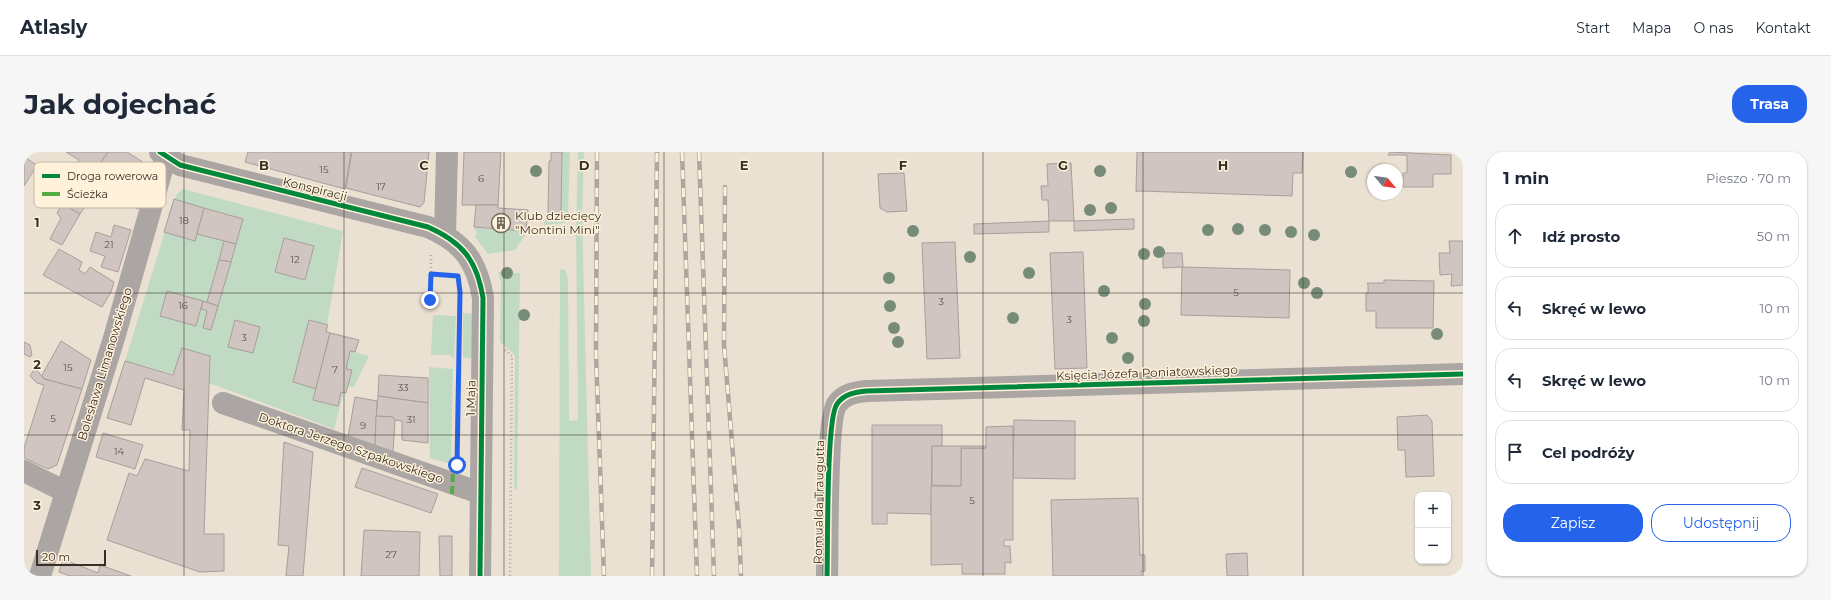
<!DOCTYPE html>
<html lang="pl">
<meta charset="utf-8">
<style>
:root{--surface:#fff;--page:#f6f6f7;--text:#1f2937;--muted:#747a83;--line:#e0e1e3;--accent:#2563eb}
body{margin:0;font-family:Montserrat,sans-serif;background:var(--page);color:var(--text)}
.controls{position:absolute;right:12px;bottom:12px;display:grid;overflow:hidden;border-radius:8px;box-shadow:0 1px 3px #0004}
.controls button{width:36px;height:36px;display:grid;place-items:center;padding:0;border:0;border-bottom:1px solid var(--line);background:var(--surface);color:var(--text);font:20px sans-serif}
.compass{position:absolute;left:1343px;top:12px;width:36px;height:36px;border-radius:50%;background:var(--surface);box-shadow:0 1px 3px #0004;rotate:119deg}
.scale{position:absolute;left:12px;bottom:10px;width:70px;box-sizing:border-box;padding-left:4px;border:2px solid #352f24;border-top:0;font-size:11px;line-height:14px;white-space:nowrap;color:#352f24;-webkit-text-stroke:3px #fff1da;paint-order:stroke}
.stop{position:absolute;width:12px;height:12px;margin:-9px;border:3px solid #2563eb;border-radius:50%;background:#fff}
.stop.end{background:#2563eb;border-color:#fff;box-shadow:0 1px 4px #0008}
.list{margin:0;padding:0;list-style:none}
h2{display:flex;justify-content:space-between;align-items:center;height:52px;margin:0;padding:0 16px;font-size:17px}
h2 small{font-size:13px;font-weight:400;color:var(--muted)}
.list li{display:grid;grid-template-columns:26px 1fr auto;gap:12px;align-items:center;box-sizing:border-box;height:64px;margin:0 8px 8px;padding:0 8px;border:1px solid var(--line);border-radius:16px}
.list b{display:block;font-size:15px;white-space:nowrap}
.list em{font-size:13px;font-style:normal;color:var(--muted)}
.actions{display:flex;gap:8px;padding:12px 16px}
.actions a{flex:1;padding:9px 0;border:1px solid var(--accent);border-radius:16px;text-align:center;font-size:14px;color:var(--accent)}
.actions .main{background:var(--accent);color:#fff}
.icon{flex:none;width:22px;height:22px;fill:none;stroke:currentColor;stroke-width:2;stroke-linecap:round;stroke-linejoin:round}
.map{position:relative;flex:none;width:1439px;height:424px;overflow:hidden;border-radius:16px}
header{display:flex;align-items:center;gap:24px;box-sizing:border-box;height:56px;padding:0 20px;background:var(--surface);border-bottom:1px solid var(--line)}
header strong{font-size:19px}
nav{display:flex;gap:22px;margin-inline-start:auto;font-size:14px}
.intro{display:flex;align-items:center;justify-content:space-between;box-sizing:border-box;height:96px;padding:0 24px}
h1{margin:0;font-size:28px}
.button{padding:10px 18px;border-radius:16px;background:var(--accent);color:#fff;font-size:14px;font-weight:700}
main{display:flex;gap:24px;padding:0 24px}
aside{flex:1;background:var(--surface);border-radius:16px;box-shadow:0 1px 3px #0004}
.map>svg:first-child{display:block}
</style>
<header>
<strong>Atlasly</strong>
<nav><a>Start</a><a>Mapa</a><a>O nas</a><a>Kontakt</a></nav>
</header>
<div class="intro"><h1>Jak dojechać</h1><a class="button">Trasa</a></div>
<main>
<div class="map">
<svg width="1439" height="424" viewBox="0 0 1439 424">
<rect width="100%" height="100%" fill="#eae1d2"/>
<!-- green -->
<g fill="#c0dac3">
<polygon points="538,0 546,0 544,62 541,71 520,73 522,62 537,62"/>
<polygon points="554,0 560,0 558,62 567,424 535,424 536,117 541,118 544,126 545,269 554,268 552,77"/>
<polygon points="159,37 319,79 302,179 334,188 331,200 345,204 330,235 321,235 310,277 185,231 101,209 151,47 153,42"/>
<polygon points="450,75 502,79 504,79 491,98 464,102 451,85 453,82"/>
<polygon points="474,120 496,121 493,338 491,338 490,331 491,203 476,190 477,129"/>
<polygon points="439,161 449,162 449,206 439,206"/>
<polygon points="409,163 432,164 430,206 426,203 407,203"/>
<polygon points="405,215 429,217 427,312 406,306"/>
</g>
<!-- building -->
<g fill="#d0c5c1" stroke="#a99e9a">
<polygon points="42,0 84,0 67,25 51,15 55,8"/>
<polygon points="84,0 103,0 125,14 126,19 114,57 94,48 103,26 101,24 97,30 84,22 56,62 45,56"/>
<polygon points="224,0 327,0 321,37 221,10"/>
<polygon points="328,0 405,0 400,51 396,55 322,36"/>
<polygon points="440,0 477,0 474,53 438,53"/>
<polygon points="527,0 538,0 537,62 524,62 525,9 527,9"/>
<polygon points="1113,0 1279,0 1278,21 1269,21 1268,44 1115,39 1112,40"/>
<polygon points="1366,0 1427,3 1427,22 1409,22 1409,35 1379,35 1379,21 1383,21 1383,3 1364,3"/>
<polygon points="0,5 13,13 0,34"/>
<polygon points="1047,11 1050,69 1025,69 1024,48 1018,48 1017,34 1024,34 1023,12"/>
<polygon points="51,15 67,25 45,56 56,62 38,93 26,87 37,66 33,61 52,29 45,25"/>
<polygon points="880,21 883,59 863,60 856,56 854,22"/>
<polygon points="150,47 180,56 171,89 140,80"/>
<polygon points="452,53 474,53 474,56 504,58 502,79 450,75"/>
<polygon points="180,56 219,67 212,92 173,82"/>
<polygon points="1110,67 1110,77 1050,79 1050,69"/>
<polygon points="1025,69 1025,80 950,82 950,72"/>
<polygon points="90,73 107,78 94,120 77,115 81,104 66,99 72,80 87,85"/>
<polygon points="260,86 290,94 281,128 251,120"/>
<polygon points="200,89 212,92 207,110 195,108"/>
<polygon points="1425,89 1439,89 1439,133 1427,134 1428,122 1416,123 1415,101 1426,101"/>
<polygon points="931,90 936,206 903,207 898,91"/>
<polygon points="35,97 58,110 55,118 61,122 66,115 90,130 87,140 78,155 19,123"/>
<polygon points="1059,100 1063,216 1031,217 1026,101"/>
<polygon points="1139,101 1158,101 1159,115 1139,116"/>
<polygon points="195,108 207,110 194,154 183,150"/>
<polygon points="1158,115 1266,118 1265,166 1157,163"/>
<polygon points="1360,128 1410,129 1409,176 1352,176 1352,159 1342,159 1342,141 1344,141 1344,133 1343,131 1360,131"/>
<polygon points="143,139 179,149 172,174 136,164"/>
<polygon points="179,149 194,154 187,178 179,176 183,159 177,157"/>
<polygon points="211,168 236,175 229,201 204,195"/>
<polygon points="285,168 304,173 302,179 306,181 292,237 269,230"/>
<polygon points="306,181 335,188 331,200 326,199 322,217 328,218 322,241 317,240 314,254 289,248"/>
<polygon points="37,189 67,208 58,237 20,227 18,223"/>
<polygon points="0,190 6,193 8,203 6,205 0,202"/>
<polygon points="158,196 186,204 180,382 200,382 200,419 176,420 83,388 105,321 113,324 121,307 165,319 166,278 158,278 160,238 121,226 107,273 83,266 101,209 149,223"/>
<polygon points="11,216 20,227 58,237 33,313 24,317 0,306 0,296 20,233 13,231 6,224"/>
<polygon points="355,223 404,226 404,251 354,244"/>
<polygon points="354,244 404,251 404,291 378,288 378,269 371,268 369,265 352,264"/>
<polygon points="331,245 353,249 351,294 324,285"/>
<polygon points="1403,263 1408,269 1410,324 1382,325 1381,298 1374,298 1373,265"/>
<polygon points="352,264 369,265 371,268 369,300 351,294"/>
<polygon points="990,268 1051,269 1051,327 989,326"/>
<polygon points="848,273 918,273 918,294 908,294 907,362 863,361 863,372 848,372"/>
<polygon points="989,274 989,388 980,388 980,394 986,394 987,411 981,410 981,422 938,422 938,412 907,413 907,334 937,334 937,296 962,296 962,275"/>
<polygon points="79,281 119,293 111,317 72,305"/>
<polygon points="260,290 289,300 279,424 262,424 265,394 254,393"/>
<polygon points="908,294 962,294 962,296 937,296 937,334 908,333"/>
<polygon points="338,316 414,342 407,361 331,335"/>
<polygon points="1114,346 1116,403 1121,403 1121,419 1117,419 1117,424 1029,424 1027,348"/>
<polygon points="340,378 396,380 395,424 337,424"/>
<polygon points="415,384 428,384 428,424 416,424"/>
<polygon points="1223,401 1224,424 1203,424 1202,402"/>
<polygon points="39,407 74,421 76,413 107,424 46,424 35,420"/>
</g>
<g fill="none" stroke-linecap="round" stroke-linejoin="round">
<!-- path -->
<g stroke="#aea9a3" stroke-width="2.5" stroke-dasharray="1 3" stroke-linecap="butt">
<polyline points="407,103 407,121 429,123"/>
<polyline points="406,148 407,121"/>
<polyline points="481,198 488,204 486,424"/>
</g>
<!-- minor -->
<g stroke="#aba5a3" stroke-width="22">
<path d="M136 0 156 13 404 75C438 90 453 108 459 146L456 424"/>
<polyline points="421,83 423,0"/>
<polyline points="199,251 456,341"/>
<polyline points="0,319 42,340"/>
<polyline points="16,424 90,186 143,0"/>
<path d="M803 424C804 397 802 267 813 252 820 242 831 240 843 239L1439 222"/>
</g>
<!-- rail casing -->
<g stroke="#aea7a0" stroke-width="4.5">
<g id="rail">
<polyline points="573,0 572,202 580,424"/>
<polyline points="658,0 673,424"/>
<polyline points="675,0 690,424"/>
<polyline points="701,35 700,193 715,376 717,424"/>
<polyline points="628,424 633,0"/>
</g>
</g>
<!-- rail -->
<use href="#rail" stroke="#fff1da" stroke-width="3" stroke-dasharray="9" stroke-linecap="butt"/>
<!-- quiet -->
<polyline stroke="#54ab44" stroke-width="4" stroke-dasharray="8 4" stroke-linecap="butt" points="428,342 429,320"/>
<!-- cycleway casing -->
<g stroke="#fff1da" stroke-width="8">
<g id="cycleway">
<path d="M136 0 156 13 404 75C438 90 453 108 459 146L456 424"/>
<path d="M803 424C804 397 802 267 813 252 820 242 831 240 843 239L1439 222"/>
</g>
</g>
<!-- cycleway -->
<use href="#cycleway" stroke="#00873e" stroke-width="5"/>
</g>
<!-- trees -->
<g fill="#768c79">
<circle cx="512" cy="19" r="6"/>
<circle cx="1076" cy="19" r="6"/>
<circle cx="1327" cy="20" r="6"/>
<circle cx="1087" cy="56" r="6"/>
<circle cx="1066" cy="58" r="6"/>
<circle cx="1214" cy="77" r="6"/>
<circle cx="1184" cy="78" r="6"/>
<circle cx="1241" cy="78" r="6"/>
<circle cx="889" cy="79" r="6"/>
<circle cx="1267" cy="80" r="6"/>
<circle cx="1290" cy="83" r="6"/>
<circle cx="1135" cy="100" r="6"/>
<circle cx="1120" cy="102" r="6"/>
<circle cx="946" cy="105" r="6"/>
<circle cx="483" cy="121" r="6"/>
<circle cx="1005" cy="121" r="6"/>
<circle cx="865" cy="126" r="6"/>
<circle cx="1280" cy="131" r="6"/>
<circle cx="1080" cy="139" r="6"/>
<circle cx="1293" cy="141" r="6"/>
<circle cx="1121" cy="152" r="6"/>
<circle cx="866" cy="154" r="6"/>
<circle cx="500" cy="163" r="6"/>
<circle cx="989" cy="166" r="6"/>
<circle cx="1120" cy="169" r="6"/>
<circle cx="870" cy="176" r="6"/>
<circle cx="1413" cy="182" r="6"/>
<circle cx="1088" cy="186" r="6"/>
<circle cx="874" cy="190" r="6"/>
<circle cx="1104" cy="206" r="6"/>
</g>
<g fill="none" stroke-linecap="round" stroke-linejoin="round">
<!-- route -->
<polyline stroke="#2563eb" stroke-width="5" points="406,148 407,122 434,124 436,140 433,313"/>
</g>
<!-- grid -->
<path fill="none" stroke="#352f24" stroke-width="1" stroke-opacity="0.55" d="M160 0V424M320 0V424M480 0V424M640 0V424M799 0V424M959 0V424M1119 0V424M1279 0V424M0 141H1439M0 283H1439"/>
<!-- icons -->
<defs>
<g id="building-ring" transform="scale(1)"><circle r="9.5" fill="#fff1da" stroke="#746d61" stroke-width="1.5"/><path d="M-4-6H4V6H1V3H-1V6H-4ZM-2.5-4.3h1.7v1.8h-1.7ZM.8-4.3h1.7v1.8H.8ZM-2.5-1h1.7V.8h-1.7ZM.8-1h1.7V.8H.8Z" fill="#746d61"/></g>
</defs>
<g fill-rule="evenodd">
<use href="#building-ring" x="477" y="71"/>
</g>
<g text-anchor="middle" stroke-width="3" stroke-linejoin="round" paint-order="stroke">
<!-- number labels -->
<g font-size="10" fill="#5c544b">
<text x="300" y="21">15</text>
<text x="457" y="30">6</text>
<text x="357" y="38">17</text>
<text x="160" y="72">18</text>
<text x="85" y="96">21</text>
<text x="271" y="111">12</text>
<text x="1212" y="144">5</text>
<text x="917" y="153">3</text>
<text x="159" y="157">16</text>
<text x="1045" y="171">3</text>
<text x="220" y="189">3</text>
<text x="44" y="219">15</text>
<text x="311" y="221">7</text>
<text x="379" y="239">33</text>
<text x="29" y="270">5</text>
<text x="387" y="271">31</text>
<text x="339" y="277">9</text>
<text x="95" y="303">14</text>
<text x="948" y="352">5</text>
<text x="367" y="406">27</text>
</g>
<!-- street labels -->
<g font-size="12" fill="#352f24" stroke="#fff1da">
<text transform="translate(291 37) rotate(14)" y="4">Konspiracji</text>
<text transform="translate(81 212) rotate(-73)" y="4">Bolesława Limanowskiego</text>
<text transform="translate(1123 221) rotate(-2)" y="4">Księcia Józefa Poniatowskiego</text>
<text transform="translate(447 246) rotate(-89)" y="4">1 Maja</text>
<text transform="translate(327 296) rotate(19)" y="4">Doktora Jerzego Szpakowskiego</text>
<text transform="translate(795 350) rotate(-89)" y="4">Romualda Traugutta</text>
</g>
<!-- poi labels -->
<g font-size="12" fill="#352f24" stroke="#fff1da" text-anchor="start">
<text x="491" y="68">Klub dziecięcy<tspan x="491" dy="14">"Montini Mini"</tspan></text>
</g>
</g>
<!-- legend -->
<rect x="10" y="10" width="132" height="46" rx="6" fill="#fff1da" stroke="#c2b7a3" stroke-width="1"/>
<rect x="18" y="22" width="18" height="4" fill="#00873e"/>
<rect x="18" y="40" width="18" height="4" fill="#54ab44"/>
<g font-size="11" fill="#352f24">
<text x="43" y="28">Droga rowerowa</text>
<text x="43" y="46">Ścieżka</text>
</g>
<g font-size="13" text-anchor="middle" font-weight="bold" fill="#352f24" stroke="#fff1da" stroke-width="3" stroke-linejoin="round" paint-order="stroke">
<text x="240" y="18">B</text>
<text x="400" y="18">C</text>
<text x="560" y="18">D</text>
<text x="720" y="18">E</text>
<text x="879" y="18">F</text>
<text x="1039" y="18">G</text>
<text x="1199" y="18">H</text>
<text x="13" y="75">1</text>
<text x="13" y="217">2</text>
<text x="13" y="358">3</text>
</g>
</svg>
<div class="controls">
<button>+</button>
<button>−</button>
</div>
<svg class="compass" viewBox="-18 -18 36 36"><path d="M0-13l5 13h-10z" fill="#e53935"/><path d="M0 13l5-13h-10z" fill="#747a83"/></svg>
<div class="scale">20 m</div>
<div class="stop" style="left:433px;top:313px"></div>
<div class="stop end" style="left:406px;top:148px"></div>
</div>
<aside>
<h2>1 min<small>Pieszo · 70 m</small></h2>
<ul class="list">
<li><svg class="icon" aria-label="ahead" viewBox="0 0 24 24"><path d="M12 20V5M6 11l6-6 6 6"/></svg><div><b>Idź prosto</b></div><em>50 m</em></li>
<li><svg class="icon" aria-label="left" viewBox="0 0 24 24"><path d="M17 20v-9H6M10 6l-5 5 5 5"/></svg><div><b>Skręć w lewo</b></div><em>10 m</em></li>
<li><svg class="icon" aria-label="left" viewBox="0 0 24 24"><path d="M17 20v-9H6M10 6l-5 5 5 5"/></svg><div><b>Skręć w lewo</b></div><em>10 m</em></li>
<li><svg class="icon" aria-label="arrive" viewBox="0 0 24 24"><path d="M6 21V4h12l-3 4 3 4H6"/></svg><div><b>Cel podróży</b></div></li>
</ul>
<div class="actions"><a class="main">Zapisz</a><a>Udostępnij</a></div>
</aside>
</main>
